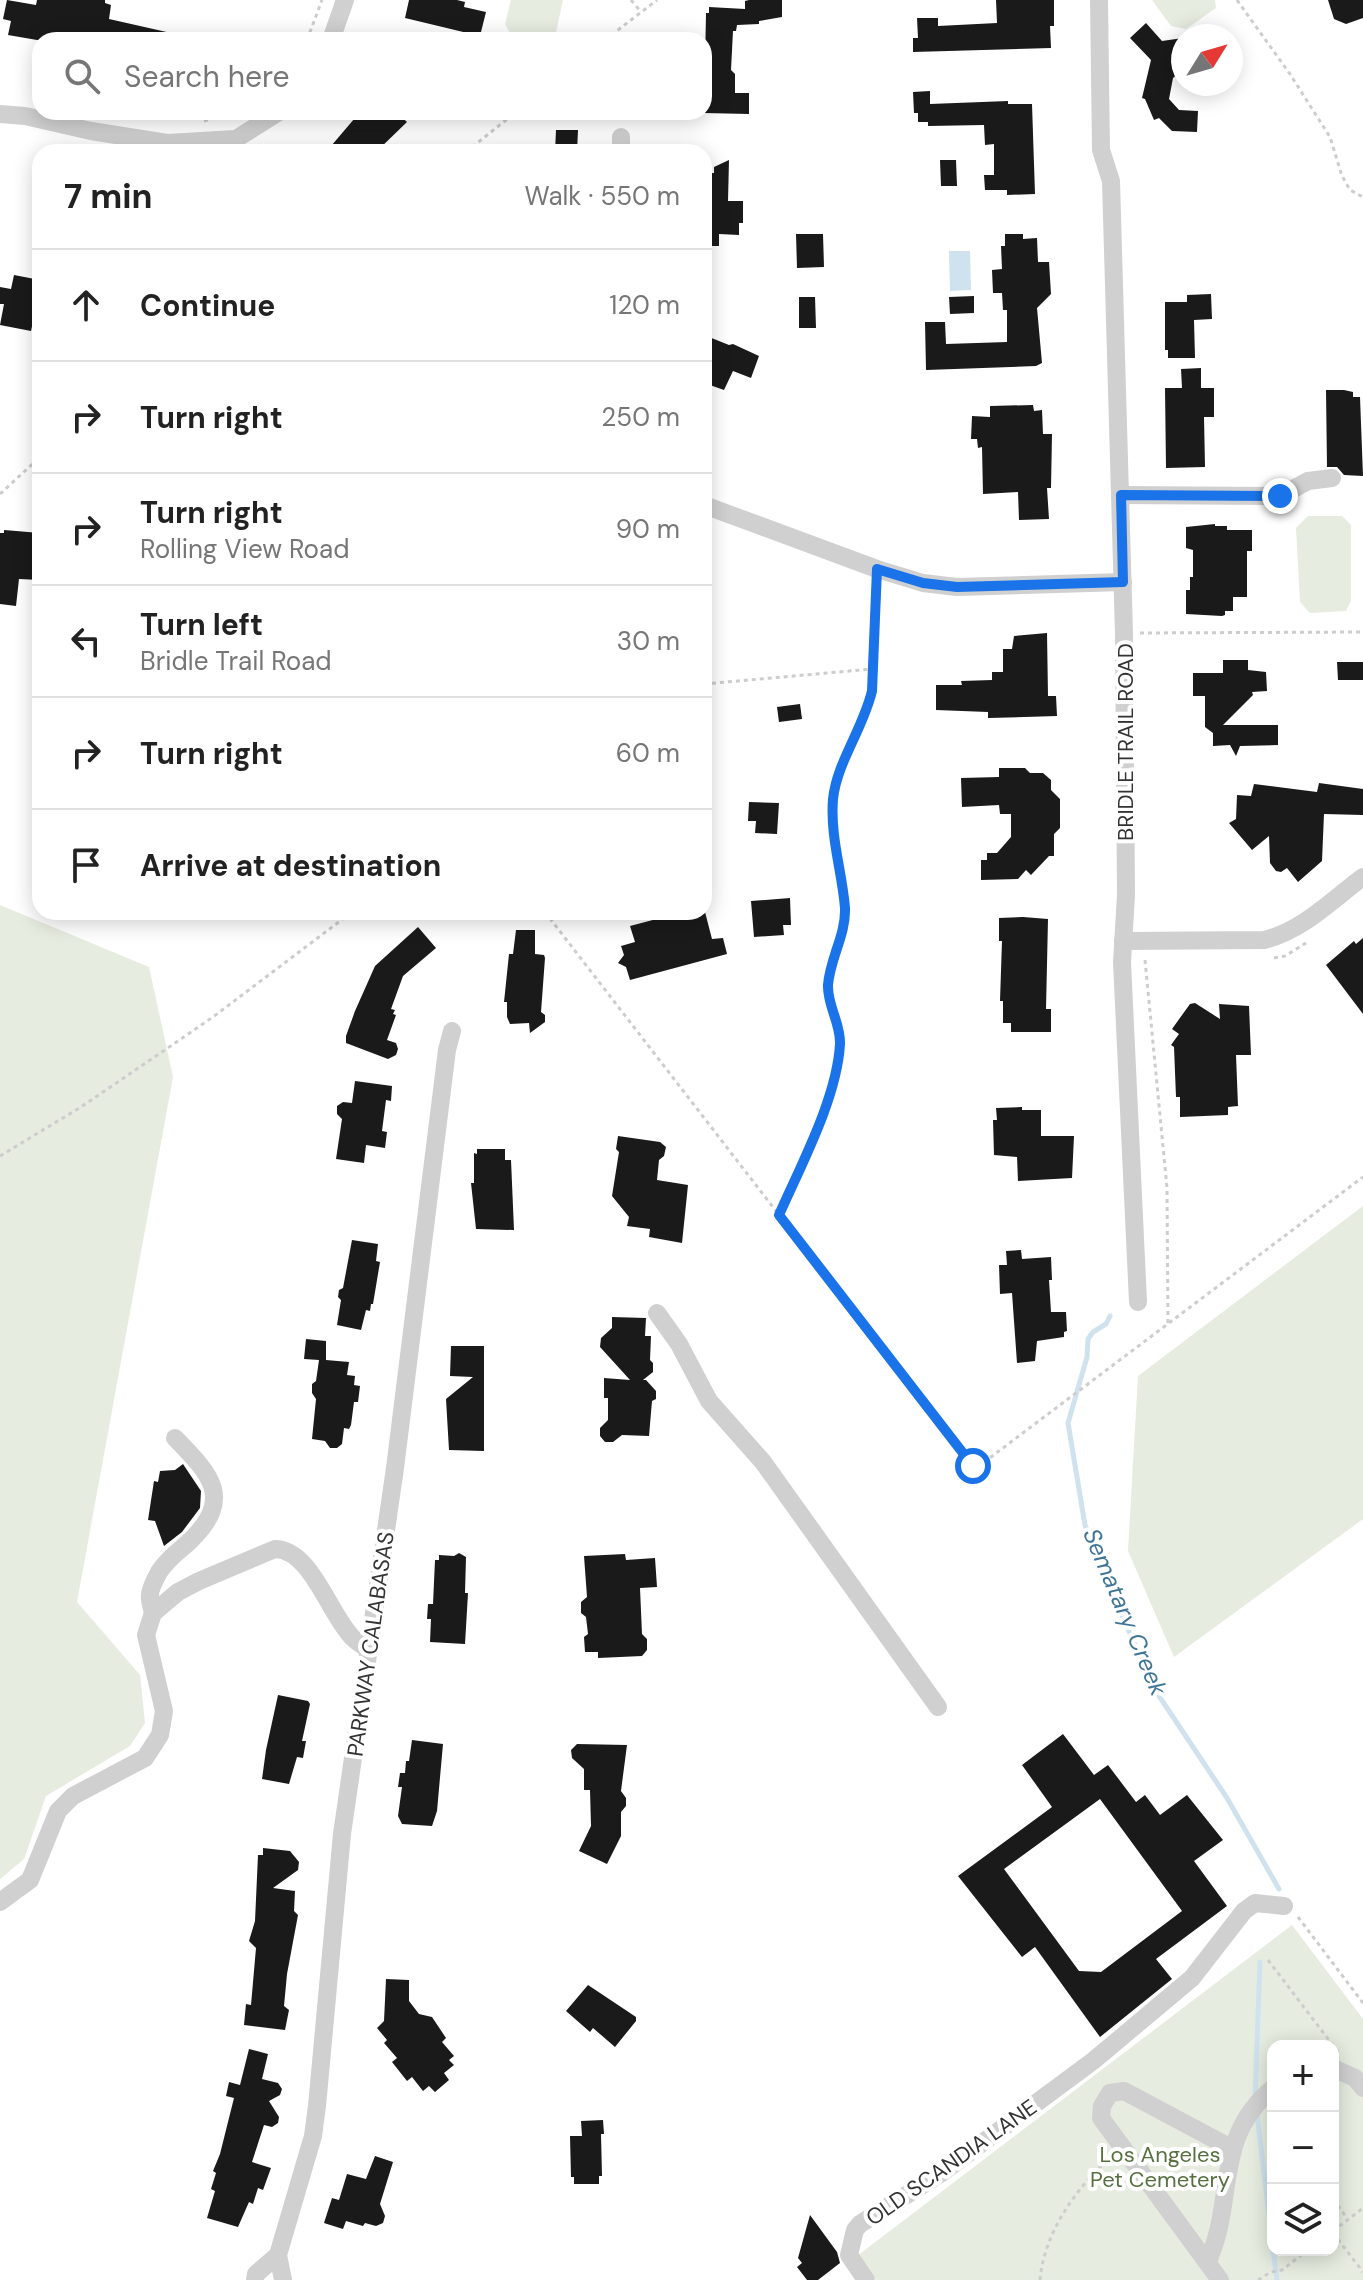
<!DOCTYPE html>
<meta charset="utf-8">
<style>
:root{--surface:#fff;--page:#f6f6f6;--text:#222;--muted:#767676;--line:#e0e0e0}
body{margin:0;font-family:"DM Sans",sans-serif;background:var(--page);color:var(--text)}
.controls{position:absolute;right:24px;bottom:24px;display:grid;overflow:hidden;border-radius:16px;box-shadow:0 4px 20px #0003}
.controls button{width:72px;height:72px;display:grid;place-items:center;padding:0;border:0;border-bottom:2px solid var(--line);background:var(--surface);color:var(--text);font:40px sans-serif}
.compass{position:absolute;left:1171px;top:24px;width:72px;height:72px;border-radius:50%;background:var(--surface);box-shadow:0 4px 20px #0003;rotate:53deg}
.stop{position:absolute;width:24px;height:24px;margin:-18px;border:6px solid #1a73e8;border-radius:50%;background:#fff}
.stop.end{background:#1a73e8;border-color:#fff;box-shadow:0 2px 8px #0008}
.list{margin:0;padding:0;list-style:none}
h2{display:flex;justify-content:space-between;align-items:center;height:104px;margin:0;padding:0 32px;font-size:34px}
h2 small{font-size:26px;font-weight:400;color:var(--muted)}
.list li{display:grid;grid-template-columns:52px 1fr auto;gap:24px;align-items:center;box-sizing:border-box;height:112px;padding:0 32px;border-top:2px solid var(--line)}
.list b{display:block;font-size:30px;white-space:nowrap}
.list p{margin:0;font-size:26px;white-space:nowrap;color:var(--muted)}
.list em{font-size:26px;font-style:normal;color:var(--muted)}
.icon{flex:none;width:44px;height:44px;fill:none;stroke:currentColor;stroke-width:2;stroke-linecap:round;stroke-linejoin:round}
.map{position:relative;flex:none;width:1363px;height:2280px;overflow:hidden}
.search{position:absolute;background:var(--surface);box-shadow:0 4px 20px #0003;left:32px;top:32px;width:680px;height:88px;display:flex;align-items:center;gap:20px;box-sizing:border-box;padding:0 28px;border-radius:24px;color:var(--muted);font-size:30px}
.panel{position:absolute;background:var(--surface);box-shadow:0 4px 20px #0003;left:32px;top:144px;width:680px;height:776px;border-radius:24px}
.map>svg:first-child{display:block}
</style>
<div class="map">
<svg width="1363" height="2280" viewBox="0 0 1363 2280">
<rect width="100%" height="100%" fill="#fff"/>
<!-- green -->
<g fill="#e6ecdf" fill-rule="evenodd">
<path d="M511 0H563L555 37C542 45 525 39 511 35L505 24Z"/>
<polygon points="1152,0 1215,0 1216,8 1186,29 1171,26"/>
<polygon points="1308,516 1342,516 1351,525 1351,601 1346,611 1310,613 1300,602 1296,528"/>
<polygon points="0,905 149,967 173,1077 77,1602 140,1675 145,1723 130,1746 46,1796 24,1859 0,1879"/>
<polygon points="1363,1206 1363,1519 1174,1657 1128,1551 1138,1376"/>
<path d="M1292 1925 1363 2019V2280H876L857 2256ZM1273 2046H1333V2250H1273Z"/>
</g>
<!-- water -->
<polygon fill="#cfe2ee" points="949,251 970,251 971,290 950,291"/>
<g fill="none" stroke-linecap="round" stroke-linejoin="round">
<!-- stream -->
<g stroke="#cfe2ee" stroke-width="5">
<polyline points="1110,1316 1106,1324 1093,1332 1088,1339 1087,1357 1068,1423 1085,1525 1113,1595 1155,1690 1227,1798 1279,1889"/>
<polyline points="1255,2097 1260,1962"/>
<polyline points="1257,2115 1273,2247"/>
<polyline points="1273,2250 1277,2280"/>
</g>
</g>
<!-- building -->
<g fill="#1a1a1a" fill-rule="evenodd">
<polygon points="7,0 36,5 37,0 105,0 105,3 111,5 109,19 171,33 171,40 37,40 8,35 11,21 3,19"/>
<polygon points="409,0 457,0 465,2 464,7 486,12 480,36 405,18"/>
<polygon points="749,0 782,0 782,17 759,21 759,24 737,25 736,31 733,31 731,70 735,74 735,93 749,93 749,114 704,113 706,13 709,13 709,7 745,9 745,1"/>
<polygon points="996,0 1054,0 1054,26 1050,26 1051,48 913,52 913,38 918,38 917,18 938,18 938,26 997,23"/>
<polygon points="1328,0 1363,0 1363,18 1346,24 1334,19"/>
<polygon points="1146,23 1162,41 1183,38 1183,70 1173,78 1169,99 1179,110 1198,111 1197,132 1172,131 1159,118 1154,120 1145,99 1142,98 1151,60 1130,38"/>
<polygon points="930,91 930,104 1008,101 1008,104 1032,104 1035,194 1007,195 1007,190 985,190 984,175 994,175 994,144 985,145 984,125 928,126 928,122 918,122 918,113 914,113 913,92"/>
<polygon points="360,112 396,112 407,122 376,152 326,152"/>
<polygon points="556,130 578,130 577,152 555,152"/>
<polygon points="729,160 728,201 743,201 743,223 739,223 739,235 719,234 719,246 704,246 704,173 714,173 714,167"/>
<polygon points="940,160 956,160 957,186 941,186"/>
<polygon points="796,234 823,234 824,267 797,268"/>
<polygon points="1005,234 1023,234 1023,239 1037,238 1038,262 1049,262 1051,294 1037,308 1042,363 1036,366 926,370 925,322 945,322 946,344 1007,342 1007,310 1003,310 1002,293 993,293 992,270 1002,269 1001,246 1005,246"/>
<polygon points="14,275 40,280 40,318 34,317 31,331 0,325 4,304 0,304 0,287 11,289"/>
<polygon points="1211,294 1212,319 1194,320 1195,358 1168,358 1168,350 1165,350 1165,302 1187,302 1187,295"/>
<polygon points="974,296 974,313 950,314 949,297"/>
<polygon points="799,297 815,297 816,328 799,328"/>
<polygon points="704,335 729,345 733,344 759,356 751,378 733,371 724,390 707,384 704,377"/>
<polygon points="1201,368 1201,388 1214,388 1214,417 1204,417 1205,467 1166,468 1165,388 1182,388 1181,369"/>
<polygon points="1326,390 1344,390 1353,392 1353,397 1360,397 1363,476 1344,475 1337,467 1327,467"/>
<polygon points="1033,405 1034,411 1042,410 1043,434 1052,434 1051,488 1047,488 1049,519 1019,520 1018,492 983,494 982,447 978,448 977,439 971,439 972,416 990,417 990,406"/>
<polygon points="1215,524 1215,526 1227,526 1227,530 1252,530 1252,551 1247,551 1247,597 1233,597 1233,611 1225,611 1225,615 1222,616 1186,614 1186,590 1190,590 1190,577 1193,577 1193,550 1186,548 1186,527"/>
<polygon points="4,530 40,533 40,580 19,579 16,606 0,604 0,533 4,533"/>
<polygon points="1047,633 1048,696 1056,696 1057,716 988,718 988,712 936,710 936,685 962,685 961,681 992,680 992,672 1003,672 1003,649 1012,649 1014,636"/>
<polygon points="1223,660 1248,660 1248,670 1266,672 1267,691 1252,692 1253,695 1223,725 1278,725 1278,745 1240,746 1236,756 1230,745 1213,746 1213,733 1205,727 1205,696 1193,696 1193,673 1223,673"/>
<polygon points="1337,662 1363,662 1363,680 1338,680"/>
<polygon points="800,704 802,719 779,722 777,707"/>
<polygon points="999,768 1025,768 1030,773 1043,773 1051,780 1051,790 1060,799 1060,828 1054,834 1054,856 1049,856 1031,875 1026,870 1018,879 981,880 981,860 987,860 987,853 997,853 1011,837 1011,814 1000,814 999,805 962,807 961,778 999,777"/>
<polygon points="1319,783 1363,789 1363,815 1324,814 1322,861 1298,882 1287,868 1281,872 1276,871 1270,863 1269,836 1252,850 1229,823 1236,819 1237,795 1251,796 1254,784 1317,792"/>
<polygon points="749,802 779,803 777,834 755,833 756,821 748,821"/>
<polygon points="790,898 791,925 783,925 784,935 754,937 751,901"/>
<polygon points="683,912 705,912 712,939 723,938 727,954 630,980 626,967 618,963 624,955 621,946 635,942 630,926"/>
<polygon points="1023,917 1048,919 1046,1009 1051,1009 1051,1032 1011,1032 1011,1023 1003,1023 1003,1001 1000,1001 1002,941 999,941 999,918"/>
<polygon points="418,927 436,948 403,976 391,1009 395,1010 393,1014 396,1015 387,1040 396,1043 398,1049 396,1055 388,1059 346,1043 346,1036 355,1011 375,966"/>
<polygon points="516,930 535,930 535,954 544,955 545,958 541,1012 545,1015 545,1022 530,1033 529,1023 510,1024 507,1017 507,1002 504,1002 509,954 513,954"/>
<polygon points="1363,938 1363,1014 1326,965 1354,941 1356,944"/>
<polygon points="1195,1003 1220,1019 1219,1004 1249,1006 1251,1055 1236,1055 1238,1106 1228,1107 1228,1115 1180,1117 1180,1097 1176,1097 1174,1047 1171,1045 1179,1034 1172,1029 1190,1004"/>
<polygon points="355,1081 392,1086 391,1101 386,1100 382,1131 387,1132 385,1148 366,1145 364,1163 336,1159 342,1119 337,1114 337,1106 343,1102 352,1103"/>
<polygon points="1022,1107 1022,1110 1041,1110 1041,1136 1074,1136 1072,1178 1018,1181 1017,1157 994,1155 993,1120 997,1120 996,1108"/>
<polygon points="618,1136 660,1142 666,1147 664,1156 659,1160 657,1180 688,1185 682,1243 649,1237 650,1229 627,1226 629,1217 612,1196 619,1152 616,1149"/>
<polygon points="477,1149 505,1149 505,1160 511,1160 514,1230 476,1229 471,1183 474,1183 474,1153 477,1154"/>
<polygon points="352,1240 378,1244 376,1261 380,1262 373,1304 371,1304 370,1311 366,1310 361,1330 337,1325 341,1300 338,1297 339,1290 343,1288"/>
<polygon points="1021,1250 1022,1259 1051,1257 1052,1280 1049,1280 1051,1312 1066,1312 1067,1331 1064,1332 1064,1337 1037,1341 1035,1361 1017,1363 1012,1293 1000,1294 999,1265 1007,1265 1006,1251"/>
<polygon points="612,1317 646,1318 645,1336 651,1336 650,1360 653,1363 653,1372 643,1380 646,1380 656,1391 656,1399 652,1401 649,1436 622,1435 613,1442 605,1442 600,1436 600,1428 608,1420 608,1398 604,1398 604,1378 630,1380 600,1347 601,1338 612,1328"/>
<polygon points="306,1339 326,1341 326,1360 349,1362 347,1375 355,1376 354,1385 360,1386 358,1402 354,1402 351,1425 349,1429 344,1428 342,1444 337,1448 330,1448 325,1441 312,1439 316,1399 312,1393 312,1384 316,1381 319,1360 304,1359"/>
<polygon points="451,1346 484,1346 484,1451 449,1450 446,1399 473,1377 450,1376"/>
<polygon points="183,1464 201,1491 200,1508 182,1532 164,1546 155,1521 148,1520 154,1481 158,1482 160,1471 175,1470"/>
<polygon points="459,1553 466,1557 465,1593 468,1593 465,1644 430,1642 431,1619 427,1619 428,1604 433,1604 435,1560 439,1560 439,1555 454,1556"/>
<polygon points="625,1554 626,1560 655,1558 657,1587 640,1588 642,1634 647,1639 647,1650 642,1656 598,1658 598,1652 585,1652 584,1637 588,1634 586,1617 581,1613 581,1602 587,1597 584,1556"/>
<polygon points="278,1695 308,1701 310,1704 302,1741 306,1741 303,1758 297,1757 289,1784 262,1779 266,1750"/>
<path d="M1063 1734 1094 1775 1108 1765 1136 1802 1145 1795 1160 1815 1187 1795 1223 1840 1194 1861 1227 1906 1156 1959 1172 1979 1100 2037 1035 1947 1022 1957 958 1876 1052 1807 1022 1765ZM1100 1799 1182 1911 1101 1972 1079 1971 1004 1869Z"/>
<polygon points="412,1740 443,1744 437,1811 432,1826 402,1824 398,1816 402,1787 398,1787 400,1773 405,1773 406,1761 409,1761"/>
<polygon points="577,1744 627,1745 621,1791 626,1798 626,1806 621,1812 621,1836 607,1864 579,1851 591,1826 590,1790 584,1790 584,1769 572,1758 571,1750"/>
<polygon points="263,1848 290,1851 299,1862 298,1870 273,1888 295,1891 294,1911 298,1915 287,1974 284,2006 289,2010 285,2030 244,2025 246,2004 251,2005 256,1948 249,1941 255,1921 258,1855 263,1855"/>
<polygon points="386,1979 409,1980 409,2001 419,2014 432,2017 446,2038 442,2042 454,2056 449,2060 454,2065 444,2073 449,2080 435,2092 429,2086 423,2091 412,2077 407,2081 392,2062 397,2058 384,2043 387,2040 377,2028 384,2021"/>
<polygon points="588,1985 636,2017 636,2021 615,2047 593,2028 590,2032 566,2011"/>
<polygon points="249,2049 268,2054 262,2079 278,2083 282,2089 280,2095 269,2101 279,2117 278,2123 272,2127 264,2125 252,2162 271,2168 263,2190 258,2188 253,2204 249,2202 238,2227 207,2218 215,2191 211,2189 216,2173 213,2171 220,2154 234,2098 226,2096 229,2082 240,2085"/>
<polygon points="603,2120 604,2134 601,2134 602,2176 599,2176 599,2184 574,2184 574,2177 571,2177 570,2136 582,2136 581,2121"/>
<polygon points="375,2156 393,2162 380,2204 385,2216 383,2223 376,2226 365,2223 363,2226 346,2221 343,2229 324,2223 332,2198 339,2200 347,2174 366,2179"/>
<polygon points="810,2215 837,2252 840,2263 818,2280 807,2280 797,2267 802,2263 798,2258"/>
</g>
<g fill="none" stroke-linecap="round" stroke-linejoin="round">
<!-- path -->
<g stroke="#cdcdcd" stroke-width="3" stroke-dasharray="4 4" stroke-linecap="butt">
<polyline points="631,0 641,12"/>
<polyline points="1237,0 1290,74 1330,137 1342,176 1350,190 1363,197"/>
<polyline points="307,40 322,0"/>
<polyline points="605,40 657,0"/>
<polyline points="204,121 235,112"/>
<polyline points="466,152 516,112"/>
<polyline points="0,494 40,457"/>
<polyline points="1140,633 1363,632"/>
<polyline points="704,684 872,669"/>
<polyline points="545,912 973,1466 979,1466 1363,1177"/>
<polyline points="1274,958 1285,956 1306,943"/>
<polyline points="1145,960 1167,1188 1168,1325"/>
<polyline points="0,1156 81,1107 213,1017 352,912"/>
<polyline points="779,1215 813,1138 839,1066 840,1038 828,989 842,935 845,909 834,853 833,801 836,780 867,711 872,691 876,586"/>
<polyline points="1298,1917 1363,2003"/>
<polyline points="1268,1960 1338,2052"/>
<polyline points="1333,2199 1347,2218"/>
<polyline points="1333,2231 1363,2208"/>
<polyline points="1333,2233 1363,2272"/>
<path d="M1040 2280C1044 2233 1076 2188 1110 2158"/>
<polyline points="1258,2280 1271,2272 1282,2270 1308,2250"/>
</g>
<!-- minor -->
<g stroke="#d0d0d0" stroke-width="18">
<polyline points="1099,0 1101,150 1111,181 1124,634 1126,895 1122,962 1138,1302"/>
<polyline points="331,40 345,0"/>
<polyline points="0,114 25,116 91,131 167,143 236,139 279,112"/>
<polyline points="621,137 621,152"/>
<polyline points="1121,495 1280,496 1308,481 1332,478"/>
<polyline points="704,505 877,569 923,583 957,587 1123,582"/>
<path d="M1123 941 1264 940C1302 931 1332 900 1363 877"/>
<polyline points="657,1313 679,1344 709,1401 763,1462 938,1707"/>
<path d="M153 1613C152 1608 149 1600 150 1595 150 1588 156 1578 159 1572 167 1559 179 1551 190 1541 234 1498 211 1475 175 1438"/>
<path d="M0 1902 30 1880 58 1811 73 1796 145 1758 160 1735 164 1711 146 1635 153 1613 178 1592 199 1581 275 1549C311 1549 330 1616 353 1638 357 1643 364 1646 369 1649"/>
<polyline points="1333,2068 1355,2078 1363,2088"/>
<path d="M1208 2261C1236 2198 1213 2138 1273 2088"/>
<polyline points="255,2280 256,2274 278,2255"/>
<polyline points="283,2280 278,2255 313,2136 317,2106 342,1834 395,1468 447,1050 452,1031"/>
<polyline points="866,2280 849,2255 855,2230 860,2224 943,2172 1093,2061 1192,1978 1244,1911 1255,1903 1284,1906"/>
<polyline points="1220,2280 1101,2118 1102,2106 1110,2093 1124,2091 1231,2148"/>
</g>
</g>
<g fill="none" stroke-linecap="round" stroke-linejoin="round">
<!-- route -->
<path stroke="#1a73e8" stroke-width="10" d="M973 1466 779 1215C801 1165 837 1098 840 1044 841 1024 827 1005 828 985 830 958 846 935 845 908 842 871 830 837 833 799 837 762 863 729 872 691L877 569 923 583 957 587 1123 582 1121 495 1280 496"/>
</g>
<g text-anchor="middle" stroke-width="8" stroke-linejoin="round" paint-order="stroke">
<!-- street labels -->
<g font-size="22" fill="#333" stroke="#fff">
<text transform="translate(1125 742) rotate(-90)" y="8">BRIDLE TRAIL ROAD</text>
<text transform="translate(370 1644) rotate(-82)" y="8">PARKWAY CALABASAS</text>
<text transform="translate(951 2162) rotate(-35)" y="8">OLD SCANDIA LANE</text>
</g>
<!-- park labels -->
<g font-size="22" fill="#56703f" stroke="#fff">
<text x="1160" y="2162">Los Angeles<tspan x="1160" dy="25">Pet Cemetery</tspan></text>
</g>
<!-- water labels -->
<g font-size="24" font-style="italic" fill="#3f7597" stroke="#fff">
<text transform="translate(1125 1612) rotate(67)" y="8">Sematary Creek</text>
</g>
</g>
</svg>
<div class="controls">
<button>+</button>
<button>−</button>
<button><svg class="icon" aria-label="layers" viewBox="0 0 24 24"><path d="M12 4l9 5-9 5-9-5zM3 14l9 5 9-5"/></svg></button>
</div>
<svg class="compass" viewBox="-18 -18 36 36"><path d="M0-13l5 13h-10z" fill="#e53935"/><path d="M0 13l5-13h-10z" fill="#767676"/></svg>
<div class="stop" style="left:973px;top:1466px"></div>
<div class="stop end" style="left:1280px;top:496px"></div>
<div class="search"><svg class="icon" aria-label="search" viewBox="0 0 24 24"><circle cx="10" cy="10" r="6"/><path d="M15 15l6 6"/></svg>Search here</div>
<section class="panel">
<h2>7 min<small>Walk · 550 m</small></h2>
<ul class="list">
<li><svg class="icon" aria-label="ahead" viewBox="0 0 24 24"><path d="M12 20V5M6 11l6-6 6 6"/></svg><div><b>Continue</b></div><em>120 m</em></li>
<li><svg class="icon" aria-label="right" viewBox="0 0 24 24"><path d="M7 20v-9h11M14 6l5 5-5 5"/></svg><div><b>Turn right</b></div><em>250 m</em></li>
<li><svg class="icon" aria-label="right" viewBox="0 0 24 24"><path d="M7 20v-9h11M14 6l5 5-5 5"/></svg><div><b>Turn right</b><p>Rolling View Road</p></div><em>90 m</em></li>
<li><svg class="icon" aria-label="left" viewBox="0 0 24 24"><path d="M17 20v-9H6M10 6l-5 5 5 5"/></svg><div><b>Turn left</b><p>Bridle Trail Road</p></div><em>30 m</em></li>
<li><svg class="icon" aria-label="right" viewBox="0 0 24 24"><path d="M7 20v-9h11M14 6l5 5-5 5"/></svg><div><b>Turn right</b></div><em>60 m</em></li>
<li><svg class="icon" aria-label="arrive" viewBox="0 0 24 24"><path d="M6 21V4h12l-3 4 3 4H6"/></svg><div><b>Arrive at destination</b></div></li>
</ul>
</section>
</div>
